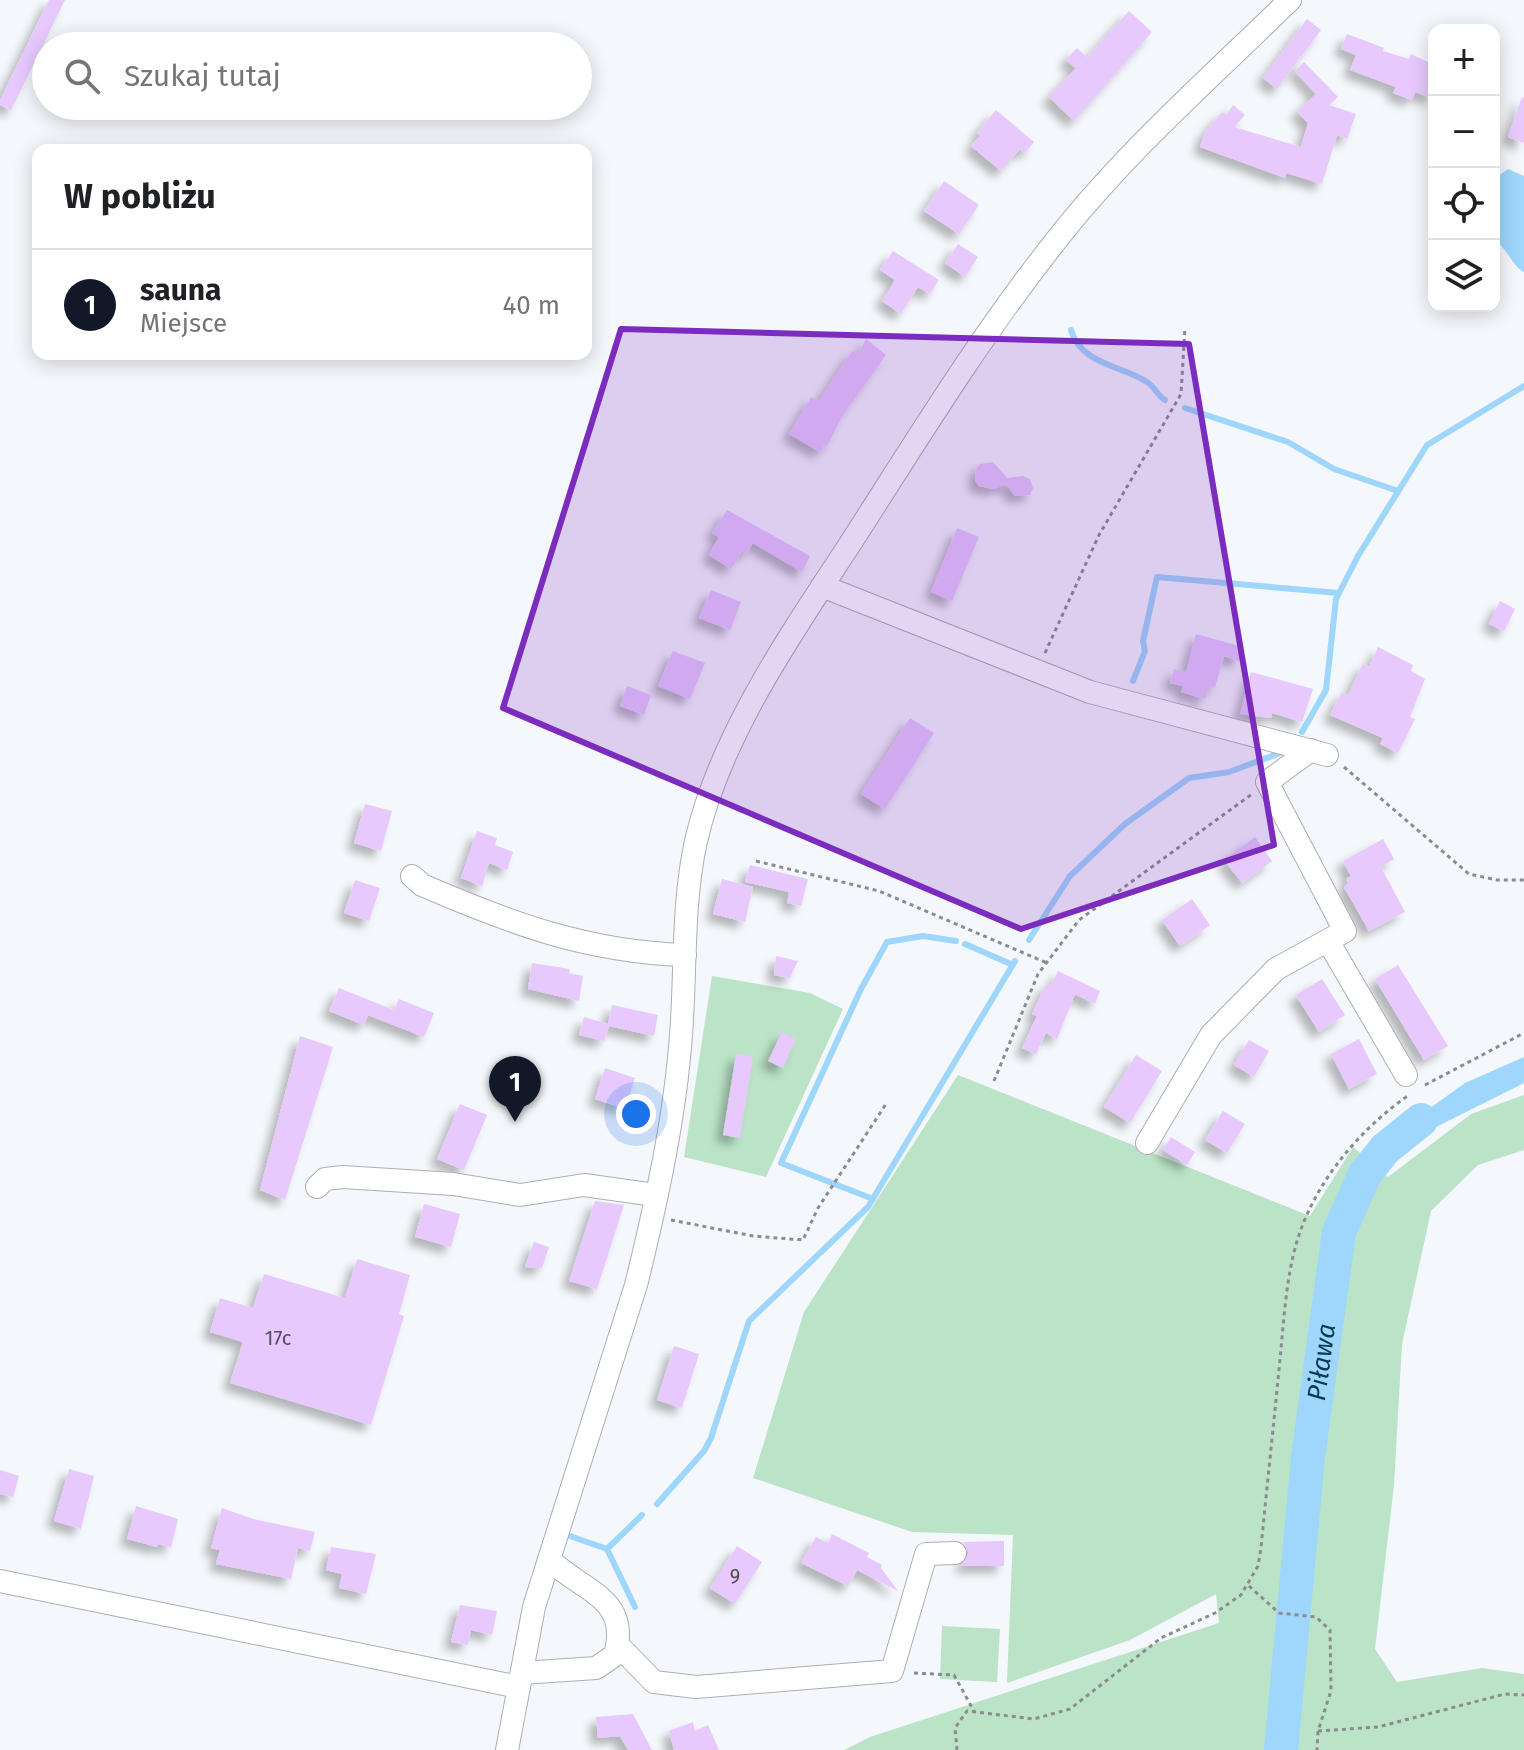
<!DOCTYPE html>
<html lang="pl">
<meta charset="utf-8">
<style>
:root{--surface:#fff;--page:#f2f2f2;--text:#202124;--muted:#757577;--line:#e0e0e0;--accent:#111827}
body{margin:0;font-family:"Fira Sans",sans-serif;background:var(--page);color:var(--text)}
.controls{position:absolute;right:24px;top:24px;display:grid;overflow:hidden;border-radius:16px;box-shadow:0 4px 20px #0003}
.controls button{width:72px;height:72px;display:grid;place-items:center;padding:0;border:0;border-bottom:2px solid var(--line);background:var(--surface);color:var(--text);font:40px sans-serif}
.you{position:absolute;left:636px;top:1114px;width:28px;height:28px;margin:-20px;border:6px solid #fff;border-radius:50%;background:#1a73e8;box-shadow:0 0 0 12px #1a73e833}
.badge{display:grid;place-items:center;width:52px;height:52px;border-radius:50%;background:var(--accent);color:#fff;font-size:26px;font-weight:700}
.pin{position:absolute;translate:-50% -66px;filter:drop-shadow(0 2px 4px #0008)}
.pin::after{content:'';position:absolute;top:42px;width:28px;height:24px;background:inherit;clip-path:polygon(0 0,100% 0,50% 100%)}
.list{margin:0;padding:0;list-style:none}
h2{display:flex;justify-content:space-between;align-items:center;height:104px;margin:0;padding:0 32px;font-size:34px}
h2 small{font-size:26px;font-weight:400;color:var(--muted)}
.list li{display:grid;grid-template-columns:52px 1fr auto;gap:24px;align-items:center;box-sizing:border-box;height:112px;padding:0 32px;border-top:2px solid var(--line)}
.list b{display:block;font-size:30px;white-space:nowrap}
.list p{margin:0;font-size:26px;white-space:nowrap;color:var(--muted)}
.list em{font-size:26px;font-style:normal;color:var(--muted)}
.icon{flex:none;width:44px;height:44px;fill:none;stroke:currentColor;stroke-width:2;stroke-linecap:round;stroke-linejoin:round}
.map{position:relative;flex:none;width:1524px;height:1750px;overflow:hidden}
.search{position:absolute;background:var(--surface);box-shadow:0 4px 20px #0003;left:32px;top:32px;width:560px;height:88px;display:flex;align-items:center;gap:20px;box-sizing:border-box;padding:0 28px;border-radius:44px;color:var(--muted);font-size:30px}
.panel{position:absolute;background:var(--surface);box-shadow:0 4px 20px #0003;left:32px;top:144px;width:560px;height:216px;border-radius:16px}
.map>svg:first-child{display:block}
</style>
<div class="map">
<svg width="1524" height="1750" viewBox="0 0 1524 1750">
<defs>
<filter id="shadow"><feDropShadow dx="-7" dy="7" stdDeviation="4" flood-color="#0004"/></filter>
</defs>
<rect width="100%" height="100%" fill="#f4f7fb"/>
<!-- green -->
<g fill="#bbe3c7">
<polygon points="712,976 810,993 843,1009 766,1177 684,1157"/>
<polygon points="958,1075 1310,1216 1353,1147 1388,1177 1471,1114 1524,1095 1524,1150 1478,1165 1431,1211 1402,1344 1394,1485 1375,1649 1397,1682 1482,1668 1524,1674 1524,1750 844,1750 870,1737 1219,1623 1216,1594 1130,1640 1007,1683 1013,1535 912,1532 753,1478 804,1312"/>
<polygon points="942,1626 1000,1629 997,1682 940,1679"/>
</g>
<!-- water -->
<g fill="#9ed6fc">
<path d="M1508 169 1524 176V272C1511 265 1510 251 1494 240V179Z"/>
<polygon points="1524,1057 1524,1083 1422,1134 1392,1156 1380,1144 1465,1083"/>
</g>
<g fill="none" stroke-linecap="round" stroke-linejoin="round">
<!-- stream -->
<g stroke="#9ed6fc" stroke-width="6">
<path d="M1071 330C1081 364 1120 365 1147 382 1154 386 1157 395 1165 400"/>
<polyline points="1185,408 1288,442 1334,469 1398,491"/>
<polyline points="1133,681 1145,651 1143,641 1157,577 1339,593"/>
<polyline points="1302,732 1326,690 1336,599 1358,556 1427,445 1524,386"/>
<polyline points="1029,940 1070,876 1125,824 1189,778 1229,772 1280,753"/>
<polyline points="965,944 1013,965"/>
<polyline points="873,1199 781,1163 861,989 887,942 923,936 956,941"/>
<polyline points="657,1504 704,1451 711,1438 749,1321 868,1207 1015,961"/>
<polyline points="570,1536 607,1549"/>
<polyline points="635,1607 607,1549 642,1515"/>
</g>
<!-- river -->
<path stroke="#9ed6fc" stroke-width="34" id="s1" d="M1281 1750 1308 1457 1339 1232 1365 1174 1385 1149 1421 1120"/>
</g>
<!-- building -->
<g fill="#e7c9fe" filter="url(#shadow)">
<polygon points="49,0 65,0 11,110 0,105 0,100"/>
<polygon points="1129,11 1152,32 1074,121 1049,97 1076,68 1066,60 1077,48 1087,57"/>
<polygon points="1307,19 1321,30 1301,57 1298,55 1300,58 1277,89 1263,78"/>
<polygon points="1347,34 1384,48 1383,51 1409,59 1411,54 1434,65 1434,99 1415,92 1412,100 1393,93 1396,87 1350,70 1356,55 1341,49"/>
<polygon points="1304,62 1338,97 1329,105 1356,114 1347,139 1337,135 1322,184 1286,173 1285,178 1200,147 1205,133 1222,112 1226,115 1233,105 1245,115 1234,127 1301,147 1308,123 1297,112 1316,94 1295,71"/>
<polygon points="1522,97 1524,98 1524,143 1508,137"/>
<polygon points="996,110 1034,142 1025,153 1020,149 1001,171 971,146 980,136 977,133"/>
<polygon points="944,181 979,205 959,234 924,211"/>
<polygon points="958,244 978,257 965,277 945,263"/>
<polygon points="893,251 939,280 930,294 918,287 901,314 882,301 895,280 880,270"/>
<polygon points="866,339 886,355 843,415 827,446 825,444 820,452 789,434 811,397 819,401 852,351 858,354"/>
<polygon points="993,462 1007,478 1023,476 1030,479 1033,488 1030,495 1015,496 1006,484 993,489 979,486 975,480 976,470 980,464"/>
<polygon points="727,510 810,556 802,572 753,543 746,554 742,551 731,569 709,555 719,537 712,533"/>
<polygon points="957,528 979,537 952,601 931,592"/>
<polygon points="711,590 741,602 730,630 699,618"/>
<polygon points="1500,601 1515,609 1504,631 1489,624"/>
<polygon points="1196,634 1243,647 1239,661 1224,656 1215,687 1209,686 1205,699 1181,692 1183,686 1170,683 1174,669 1186,672"/>
<polygon points="1378,647 1413,665 1411,671 1425,679 1410,717 1415,719 1398,753 1380,744 1383,738 1330,715 1342,692 1348,695 1363,664 1369,667"/>
<polygon points="673,651 705,663 690,699 658,686"/>
<polygon points="1251,672 1313,689 1302,722 1272,713 1271,718 1240,714"/>
<polygon points="627,686 651,695 644,715 620,706"/>
<polygon points="910,718 934,733 885,809 861,794"/>
<polygon points="365,804 392,811 381,851 354,843"/>
<polygon points="477,831 497,838 495,845 513,852 507,870 489,863 482,886 461,878"/>
<polygon points="1255,837 1272,861 1242,883 1224,860"/>
<polygon points="1383,839 1394,859 1381,867 1405,912 1369,931 1344,887 1348,884 1346,879 1351,876 1343,861"/>
<polygon points="750,865 808,879 801,906 787,903 789,892 745,882"/>
<polygon points="722,879 753,887 745,922 713,914"/>
<polygon points="355,880 380,888 369,921 344,913"/>
<polygon points="1192,899 1210,925 1180,946 1162,920"/>
<polygon points="776,956 798,961 790,978 774,975"/>
<polygon points="532,963 570,969 569,973 583,976 579,1001 528,989"/>
<polygon points="1398,965 1448,1046 1424,1060 1375,979"/>
<polygon points="1058,971 1100,991 1095,1004 1075,994 1057,1039 1046,1033 1036,1054 1022,1048 1037,1016 1032,1014 1046,984 1051,986"/>
<polygon points="1322,979 1345,1015 1319,1032 1296,995"/>
<polygon points="339,988 394,1010 399,999 434,1013 424,1037 368,1015 364,1025 329,1011"/>
<polygon points="612,1005 658,1015 654,1036 609,1026 604,1041 579,1035 584,1017 608,1024"/>
<polygon points="782,1032 796,1039 783,1068 768,1061"/>
<polygon points="300,1036 333,1047 285,1200 260,1190"/>
<polygon points="1359,1039 1377,1074 1349,1089 1331,1054"/>
<polygon points="1249,1040 1269,1051 1254,1077 1234,1065"/>
<polygon points="736,1054 753,1057 740,1138 723,1135"/>
<polygon points="1136,1055 1162,1071 1130,1123 1104,1107"/>
<polygon points="605,1068 635,1078 625,1109 595,1099"/>
<polygon points="460,1104 487,1115 464,1170 437,1159"/>
<polygon points="1223,1111 1245,1124 1227,1153 1205,1140"/>
<polygon points="1171,1137 1195,1152 1187,1165 1163,1150"/>
<polygon points="595,1201 624,1205 597,1289 569,1281"/>
<polygon points="424,1204 460,1214 451,1247 415,1237"/>
<polygon points="534,1242 549,1247 542,1268 525,1267"/>
<polygon points="357,1259 410,1275 399,1314 404,1316 371,1425 230,1383 243,1342 210,1332 220,1298 253,1308 264,1274 345,1298"/>
<polygon points="674,1346 699,1354 682,1408 657,1400"/>
<polygon points="69,1469 94,1476 81,1529 54,1521"/>
<polygon points="0,1470 19,1476 13,1497 0,1494"/>
<polygon points="136,1506 178,1519 171,1547 158,1544 157,1547 127,1539"/>
<polygon points="222,1508 253,1519 315,1532 310,1551 298,1548 291,1579 216,1564 220,1550 211,1548"/>
<polygon points="832,1534 869,1553 867,1557 882,1565 881,1568 898,1591 857,1570 848,1586 801,1563 816,1537 828,1543"/>
<polygon points="1004,1541 1004,1566 961,1566 969,1553 963,1542"/>
<polygon points="737,1546 762,1562 735,1604 710,1588"/>
<polygon points="331,1547 376,1554 366,1594 339,1588 342,1574 326,1570"/>
<polygon points="460,1605 497,1611 492,1635 471,1630 468,1645 451,1642"/>
<polygon points="633,1714 652,1750 628,1750 620,1736 598,1738 596,1717"/>
<polygon points="693,1722 695,1731 708,1725 719,1750 674,1750 669,1731"/>
</g>
<g fill="none" stroke-linecap="round" stroke-linejoin="round">
<!-- minor casing -->
<g stroke="#acaeb3" stroke-width="24">
<g id="minor">
<polyline points="822,586 1090,692 1327,755"/>
<path d="M412 876 422 885C510 923 587 952 685 955"/>
<polyline points="1328,941 1406,1075"/>
<polyline points="1147,1143 1211,1035 1276,969 1345,931 1267,782 1311,750"/>
<polyline points="317,1187 325,1179 343,1177 453,1184 520,1195 584,1185 655,1195"/>
<polyline points="0,1581 519,1687"/>
<polyline points="618,1645 654,1682 696,1687 892,1671 926,1554 955,1553"/>
<path d="M522 1673 596 1668 615 1655C631 1597 582 1592 549 1559"/>
<path d="M507 1750 534 1607 636 1285C656 1204 675 1118 681 1035 686 971 682 905 696 841 720 736 791 634 850 544 915 443 977 341 1051 247 1121 156 1209 79 1290 0"/>
</g>
</g>
<!-- path -->
<g stroke="#8a8c8f" stroke-width="3" stroke-dasharray="4 4" stroke-linecap="butt">
<polyline points="1045,653 1099,535 1181,394 1185,327"/>
<polyline points="1344,767 1469,874 1497,880 1524,880"/>
<polyline points="756,861 879,891 1047,963"/>
<polyline points="994,1081 1038,974 1079,920 1252,794"/>
<polyline points="1425,1085 1524,1033"/>
<polyline points="671,1220 753,1236 803,1240 818,1208 886,1104"/>
<polyline points="1249,1586 1279,1613 1316,1617 1330,1630 1331,1691 1318,1731 1317,1750"/>
<polyline points="914,1673 954,1675 974,1711"/>
<polyline points="1318,1731 1378,1727 1505,1694 1524,1695"/>
<path d="M957 1750 955 1728 967 1711 1034 1719 1070 1709 1161 1638 1215 1613 1241 1595 1258 1566 1261 1548C1267 1485 1274 1422 1280 1359 1284 1320 1286 1276 1298 1238 1316 1181 1360 1129 1409 1095"/>
</g>
<!-- minor -->
<use href="#minor" stroke="#fff" stroke-width="22"/>
</g>
<!-- marked area -->
<path fill="#7b2cbf" fill-opacity="0.2" stroke="#7b2cbf" stroke-width="6" stroke-linejoin="round" d="M621 329 1189 344 1274 845 1021 929 503 708Z"/>
<g text-anchor="middle" stroke-width="7" stroke-linejoin="round" paint-order="stroke">
<!-- number labels -->
<g font-size="20" fill="#544c5b">
<text x="278" y="1345">17c</text>
<text x="735" y="1583">9</text>
</g>
<!-- water labels -->
<g font-size="26" font-style="italic" fill="#0c3952" stroke="#fff">
<text dy="9" stroke="none"><textPath href="#s1" startOffset="390">Piława</textPath></text>
</g>
</g>
</svg>
<div class="controls">
<button>+</button>
<button>−</button>
<button><svg class="icon" aria-label="locate" viewBox="0 0 24 24"><circle cx="12" cy="12" r="6"/><path d="M12 2v4M12 18v4M2 12h4M18 12h4"/></svg></button>
<button><svg class="icon" aria-label="layers" viewBox="0 0 24 24"><path d="M12 4l9 5-9 5-9-5zM3 14l9 5 9-5"/></svg></button>
</div>
<div class="you"></div>
<div class="pin badge" style="left:515px;top:1122px">1</div>
<div class="search"><svg class="icon" aria-label="search" viewBox="0 0 24 24"><circle cx="10" cy="10" r="6"/><path d="M15 15l6 6"/></svg>Szukaj tutaj</div>
<section class="panel">
<h2>W pobliżu<small></small></h2>
<ul class="list">
<li><span class="badge">1</span><div><b>sauna</b><p>Miejsce</p></div><em>40 m</em></li>
</ul>
</section>
</div>
